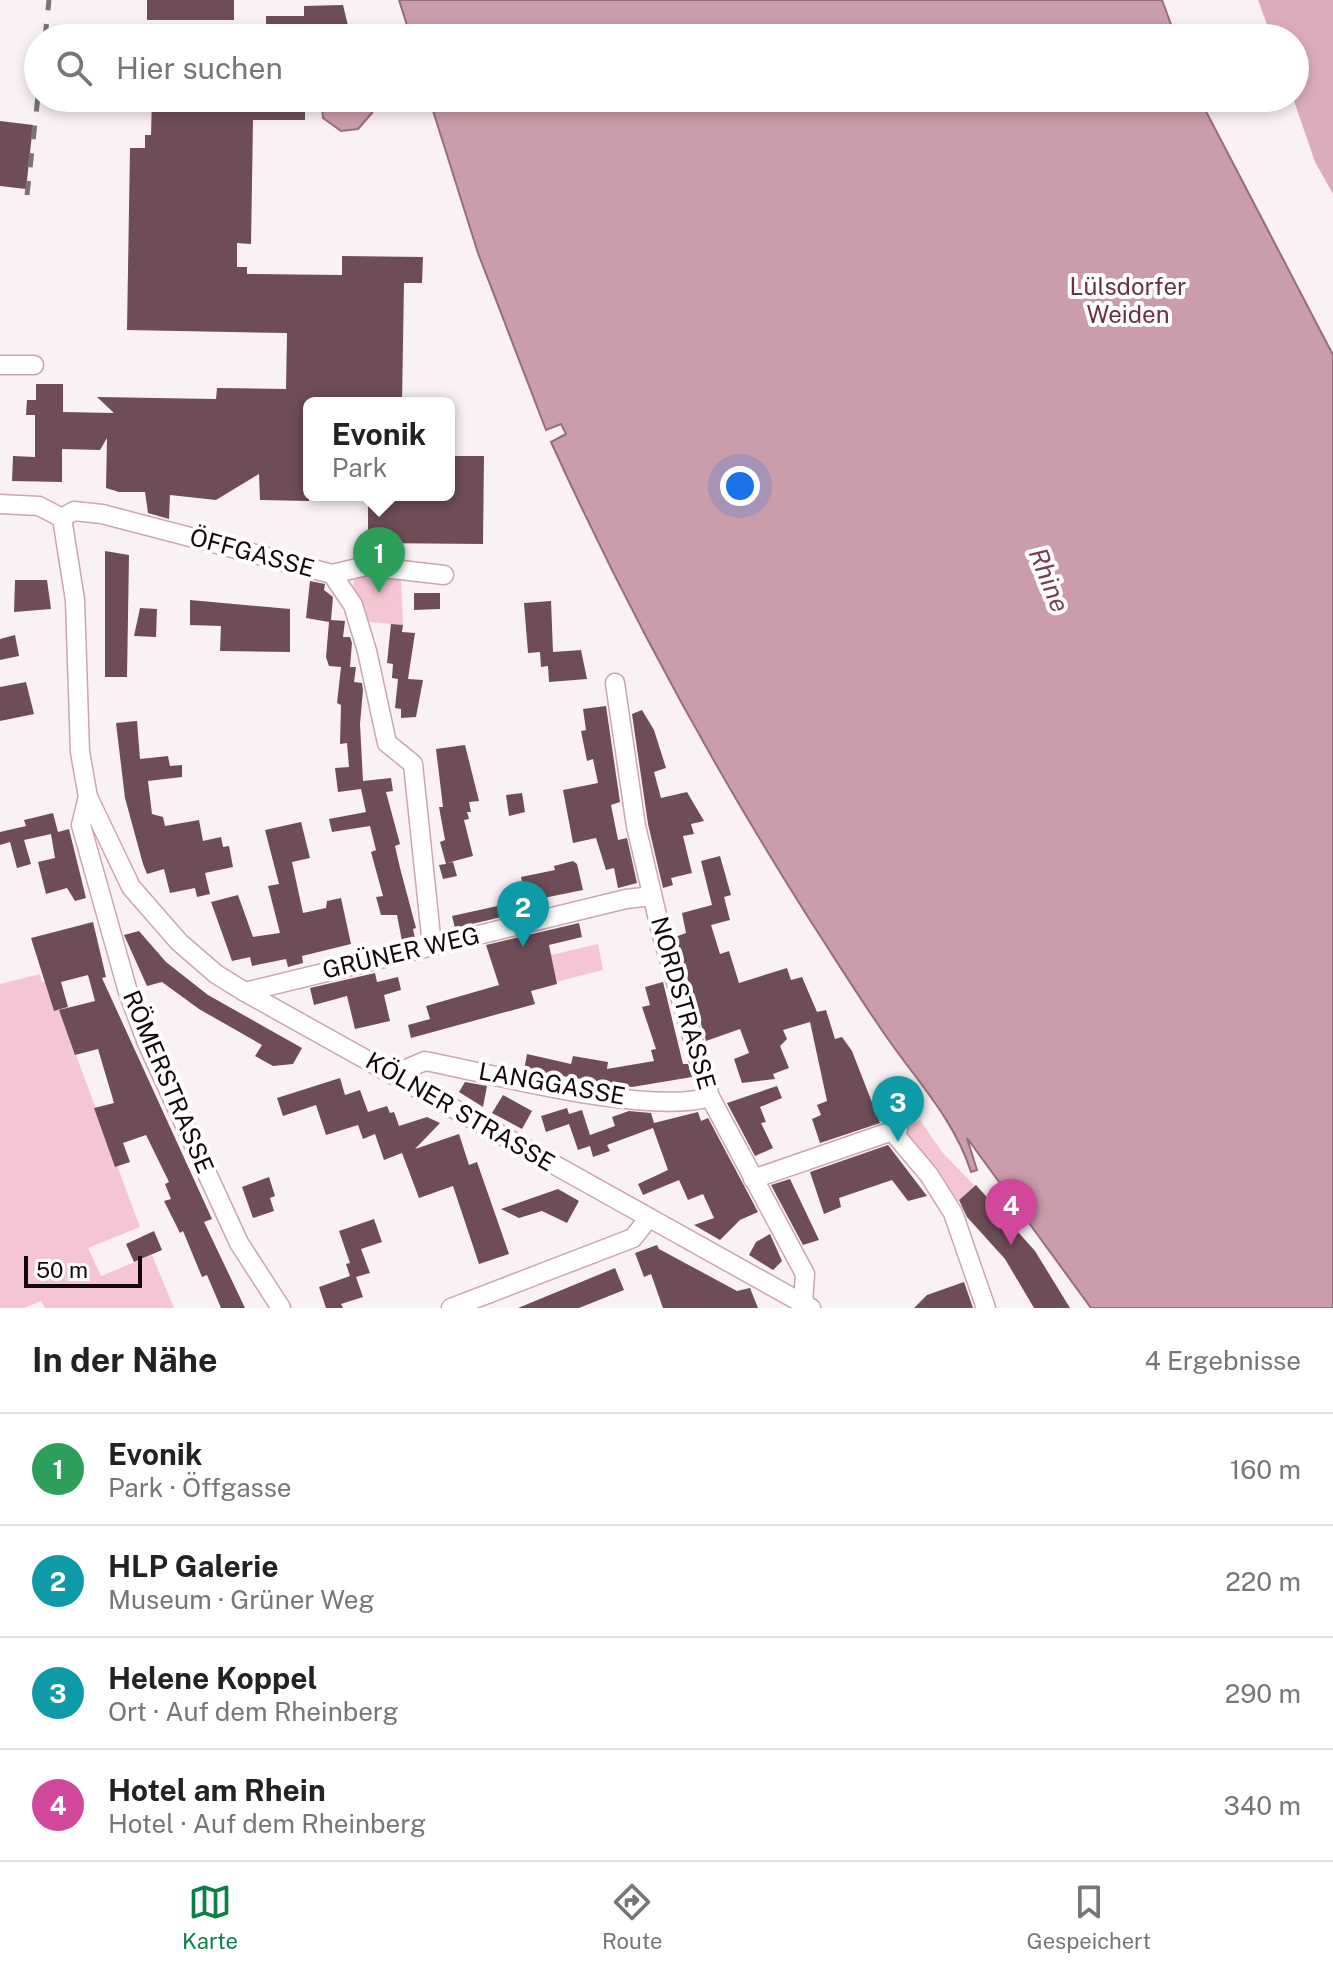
<!DOCTYPE html>
<html lang="de">
<meta charset="utf-8">
<style>
:root{--surface:#fff;--page:#f6f6f6;--text:#222;--muted:#767676;--line:#e0e0e0;--accent:#0b8043}
body{margin:0;font-family:"Public Sans",sans-serif;background:var(--page);color:var(--text)}
.scale{position:absolute;left:24px;bottom:20px;width:118px;box-sizing:border-box;padding-left:8px;border:4px solid #14070b;border-top:0;font-size:22px;line-height:28px;white-space:nowrap;color:#14070b;-webkit-text-stroke:6px #fff;paint-order:stroke}
.you{position:absolute;left:740px;top:486px;width:28px;height:28px;margin:-20px;border:6px solid #fff;border-radius:50%;background:#1a73e8;box-shadow:0 0 0 12px #1a73e833}
.badge{display:grid;place-items:center;width:52px;height:52px;border-radius:50%;background:var(--accent);color:#fff;font-size:26px;font-weight:700}
.pin{position:absolute;translate:-50% -66px;filter:drop-shadow(0 2px 4px #0008)}
.pin::after{content:'';position:absolute;top:42px;width:28px;height:24px;background:inherit;clip-path:polygon(0 0,100% 0,50% 100%)}
.popup{position:absolute;left:303px;top:397px;width:152px;height:104px;box-sizing:border-box;display:grid;place-content:center;border-radius:12px;background:var(--surface);filter:drop-shadow(0 2px 6px #0005);font-size:26px;white-space:nowrap;color:var(--muted)}
.popup b{font-size:30px;color:var(--text)}
.popup::after{content:'';position:absolute;left:50%;top:100%;margin-left:-16px;border:16px solid transparent;border-top-color:var(--surface)}
.list{margin:0;padding:0;list-style:none}
h2{display:flex;justify-content:space-between;align-items:center;height:104px;margin:0;padding:0 32px;font-size:34px}
h2 small{font-size:26px;font-weight:400;color:var(--muted)}
.list li{display:grid;grid-template-columns:52px 1fr auto;gap:24px;align-items:center;box-sizing:border-box;height:112px;padding:0 32px;border-top:2px solid var(--line)}
.list b{display:block;font-size:30px;white-space:nowrap}
.list p{margin:0;font-size:26px;white-space:nowrap;color:var(--muted)}
.list em{font-size:26px;font-style:normal;color:var(--muted)}
.icon{flex:none;width:44px;height:44px;fill:none;stroke:currentColor;stroke-width:2;stroke-linecap:round;stroke-linejoin:round}
.map{position:relative;flex:none;width:1333px;height:1308px;overflow:hidden}
.search{position:absolute;background:var(--surface);box-shadow:0 4px 12px #0003;left:24px;right:24px;top:24px;height:88px;display:flex;align-items:center;gap:20px;box-sizing:border-box;padding:0 28px;border-radius:44px;color:var(--muted);font-size:30px}
.sheet{height:552px;background:var(--surface)}
nav{display:flex;justify-content:space-around;align-items:center;box-sizing:border-box;height:112px;border-top:2px solid var(--line);background:var(--surface);font-size:22px;color:var(--muted)}
nav a{display:grid;justify-items:center;gap:4px}
nav .on{color:var(--accent)}
.map>svg:first-child{display:block}
</style>
<div class="map">
<svg width="1333" height="1308" viewBox="0 0 1333 1308">
<rect width="100%" height="100%" fill="#faf1f4"/>
<!-- green -->
<g fill="#f6c5d3">
<polygon points="363,574 401,579 403,625 369,622 353,585 354,579"/>
<polygon points="598,944 603,970 556,982 551,955"/>
<polygon points="40,974 42,982 46,982 54,1010 59,1010 67,1031 140,1227 88,1248 101,1276 152,1255 174,1308 45,1308 41,1301 24,1308 0,1308 0,984"/>
<polygon points="920,1120 942,1152 975,1186 954,1204 898,1131"/>
</g>
<!-- forest -->
<polygon fill="#ddacba" points="1258,0 1333,0 1333,194 1315,162 1293,98 1295,38 1272,38"/>
<!-- water -->
<g fill="#cb9ca9" stroke="#946f7a" stroke-width="2">
<polygon points="399,0 1162,0 1176,38 411,38"/>
<polygon points="321,98 372,98 372,113 358,129 341,131 323,118"/>
<path d="M429 98H1199L1333 355V1308H1091L967 1138 977 1170 971 1172C955 1121 918 1082 888 1039 860 999 834 957 808 917 711 764 626 607 551 442L566 434 561 424 546 430 478 253Z"/>
</g>
<!-- building -->
<g fill="#6f4d57">
<rect x="147" y="0" width="87" height="20"/>
<polygon points="343,5 351,38 266,38 266,16 304,16 304,6"/>
<polygon points="152,98 305,98 305,120 253,120 251,244 237,243 237,267 247,267 247,274 342,275 342,256 423,257 422,283 404,283 402,403 309,403 309,501 260,500 259,474 216,500 170,495 169,519 148,513 145,492 119,492 106,488 107,438 100,450 62,449 62,482 12,481 13,456 35,457 35,415 26,415 27,400 36,400 36,384 63,384 63,412 114,413 97,397 216,399 217,388 286,389 287,333 127,330 130,148 145,148 145,135 151,135"/>
<polygon points="0,121 33,125 26,189 0,186"/>
<polygon points="449,456 484,456 483,544 368,543 368,495 449,495"/>
<polygon points="105,551 129,555 127,677 105,677"/>
<polygon points="15,580 47,580 51,609 14,612"/>
<polygon points="310,581 325,584 324,590 333,597 331,620 345,621 343,637 350,637 352,643 350,667 356,667 354,682 362,683 363,690 360,724 363,781 391,778 393,791 386,792 400,844 395,846 400,868 416,928 413,929 415,938 402,941 397,915 381,915 376,897 383,896 371,852 376,850 370,826 332,832 329,819 366,812 361,789 338,792 335,768 349,767 347,743 340,744 341,705 337,703 341,667 329,666 326,657 329,622 306,618"/>
<polygon points="414,593 440,593 440,609 414,610"/>
<polygon points="190,600 290,609 290,652 220,651 221,626 190,625"/>
<polygon points="551,601 553,652 581,650 587,679 549,682 548,666 541,667 540,652 528,653 524,603"/>
<polygon points="140,608 157,609 156,637 134,636"/>
<polygon points="391,624 403,625 402,632 415,633 408,679 423,680 416,717 401,718 401,709 395,708 398,679 392,678 393,664 387,663"/>
<polygon points="15,635 19,656 0,660 0,639"/>
<polygon points="26,682 34,714 0,721 0,687"/>
<polygon points="606,706 620,802 611,805 618,840 627,838 637,883 618,888 614,868 606,870 596,838 573,843 563,790 598,783 593,759 587,761 581,731 586,730 583,709"/>
<polygon points="642,710 654,730 666,768 654,772 661,798 687,792 704,821 691,824 694,834 683,836 692,873 671,878 673,885 663,888 648,824 632,714"/>
<polygon points="137,721 140,759 168,756 170,766 182,765 182,777 148,781 152,814 163,817 165,826 199,820 203,841 221,837 223,847 229,846 233,867 205,873 210,894 197,897 195,888 170,893 164,869 147,874 143,864 125,798 116,723"/>
<polygon points="465,745 479,801 469,802 471,812 467,812 469,819 464,820 473,856 447,863 453,862 457,876 443,879 439,865 446,864 440,842 445,840 439,807 443,807 436,749"/>
<polygon points="522,793 525,812 509,816 506,795"/>
<polygon points="53,813 58,832 69,829 86,898 75,901 67,888 46,894 38,862 55,858 51,834 24,840 31,864 17,868 10,842 0,845 0,832 26,826 24,820"/>
<polygon points="301,822 310,858 292,862 303,913 326,908 327,901 341,898 351,944 302,956 303,963 288,967 286,959 252,966 250,957 232,961 211,902 238,895 253,937 280,933 268,886 279,884 265,830"/>
<polygon points="720,856 731,895 724,897 730,920 711,925 720,954 729,951 739,983 787,968 791,980 802,977 817,1012 826,1010 835,1039 842,1037 852,1051 880,1123 820,1143 812,1119 821,1115 817,1105 827,1101 810,1022 783,1030 787,1039 780,1046 789,1068 773,1074 775,1079 742,1083 734,1059 749,1053 740,1029 706,1041 675,937 686,933 682,913 712,905 701,861"/>
<polygon points="573,861 577,864 583,890 519,903 516,890 523,888 521,877 555,870 554,866"/>
<polygon points="516,902 518,913 455,928 452,916"/>
<polygon points="93,922 106,977 102,978 212,1219 204,1222 245,1308 221,1308 207,1275 202,1277 183,1231 180,1233 164,1201 171,1199 165,1184 169,1182 146,1135 123,1143 130,1162 115,1167 94,1108 114,1103 98,1049 75,1055 59,1010 95,1001 88,975 61,982 68,1007 54,1011 31,938"/>
<polygon points="579,923 582,937 549,945 557,984 531,991 535,1004 411,1038 408,1025 430,1019 426,1006 499,985 486,945"/>
<polygon points="139,931 166,962 208,995 302,1048 293,1064 273,1066 255,1056 262,1045 199,1009 162,982 147,986 124,935"/>
<polygon points="375,973 377,982 398,977 401,990 384,995 390,1021 355,1029 347,996 314,1005 310,988"/>
<polygon points="663,982 683,1064 688,1064 692,1077 632,1087 524,1070 527,1054 571,1064 573,1056 608,1062 607,1069 654,1061 651,1050 656,1049 642,1007 650,1005 645,987"/>
<polygon points="340,1078 345,1095 360,1090 368,1112 387,1106 390,1113 394,1112 399,1126 427,1117 440,1123 415,1149 459,1134 469,1165 477,1162 509,1254 479,1264 453,1186 419,1198 402,1153 384,1160 375,1134 363,1139 358,1125 326,1135 316,1105 283,1116 277,1098"/>
<polygon points="465,1082 487,1086 483,1107 459,1092"/>
<polygon points="777,1086 782,1098 760,1107 766,1122 761,1123 773,1148 755,1156 727,1103"/>
<polygon points="503,1095 532,1111 522,1129 492,1113"/>
<polygon points="567,1108 569,1114 582,1110 590,1135 615,1126 612,1117 629,1111 651,1113 654,1123 698,1112 701,1121 708,1118 758,1212 740,1220 720,1240 694,1225 714,1218 703,1194 688,1200 679,1180 643,1195 638,1184 668,1170 653,1128 607,1145 610,1151 593,1157 590,1146 578,1150 569,1124 546,1132 541,1116"/>
<polygon points="888,1145 927,1196 908,1201 892,1180 839,1198 841,1207 824,1214 810,1172"/>
<polygon points="269,1177 275,1196 270,1198 274,1211 253,1218 242,1187"/>
<polygon points="790,1179 819,1240 803,1245 771,1185"/>
<polygon points="976,1185 1035,1251 1070,1308 1034,1308 1005,1259 967,1217 959,1200"/>
<polygon points="558,1189 579,1201 567,1223 542,1211 519,1218 501,1209"/>
<polygon points="374,1219 382,1242 361,1249 370,1273 356,1277 363,1297 341,1304 343,1308 326,1308 319,1287 350,1276 346,1264 350,1263 339,1231"/>
<polygon points="154,1231 162,1250 134,1262 126,1244"/>
<polygon points="770,1234 782,1261 773,1270 749,1255 756,1242"/>
<polygon points="657,1245 659,1249 737,1291 750,1288 758,1308 663,1308 651,1274 644,1277 635,1253"/>
<polygon points="615,1268 624,1290 579,1308 518,1308"/>
<polygon points="964,1282 973,1308 914,1308 927,1295"/>
</g>
<g fill="none" stroke-linecap="round" stroke-linejoin="round">
<!-- street casing -->
<g stroke="#cca5b0" stroke-width="21">
<g id="street">
<polyline points="0,365 34,365"/>
<polyline points="0,504 39,506 62,518 75,600 80,752 88,797 131,887 179,942 216,974 245,992 811,1308"/>
<polyline points="62,518 74,511 102,514 332,574 366,566 444,575"/>
<polyline points="332,574 353,605 367,651 387,743 413,764 432,946"/>
<polyline points="615,683 636,826 661,932 710,1097 805,1274 803,1304"/>
<polyline points="88,797 81,825 128,992 147,1043 239,1243 281,1308"/>
<polyline points="245,992 626,899 652,896"/>
<path d="M395 1074 425 1061C493 1074 648 1116 710 1097"/>
<polyline points="892,1131 929,1175 953,1213 986,1308"/>
<polyline points="753,1179 898,1129"/>
<polyline points="451,1308 633,1238 648,1219"/>
</g>
</g>
<!-- street -->
<use href="#street" stroke="#fff" stroke-width="18"/>
<!-- rail -->
<g stroke="#7c7175" stroke-width="5" stroke-dasharray="14 14" stroke-linecap="butt">
<polyline points="45,38 49,0"/>
<polyline points="27,195 38,96"/>
</g>
</g>
<g text-anchor="middle" stroke-width="8" stroke-linejoin="round" paint-order="stroke">
<!-- park labels -->
<g font-size="24" fill="#6b2f44" stroke="#fff">
<text x="1128" y="295">Lülsdorfer<tspan x="1128" dy="28">Weiden</tspan></text>
</g>
<!-- street labels -->
<g font-size="24" fill="#14070b" stroke="#fff">
<text transform="translate(252 553) rotate(15)" y="8">ÖFFGASSE</text>
<text transform="translate(401 953) rotate(-13)" y="8">GRÜNER WEG</text>
<text transform="translate(683 1003) rotate(74)" y="8">NORDSTRASSE</text>
<text transform="translate(168 1082) rotate(67)" y="8">RÖMERSTRASSE</text>
<text transform="translate(552 1084) rotate(10)" y="8">LANGGASSE</text>
<text transform="translate(460 1112) rotate(30)" y="8">KÖLNER STRASSE</text>
</g>
<!-- water labels -->
<g font-size="26" font-style="italic" fill="#7c3e53" stroke="#fff">
<text transform="translate(1049 580) rotate(68)" y="9">Rhine</text>
</g>
</g>
</svg>
<div class="scale">50 m</div>
<div class="you"></div>
<div class="pin badge" style="left:379px;top:593px;background:#2e9e5b">1</div>
<div class="popup"><b>Evonik</b>Park</div>
<div class="pin badge" style="left:523px;top:947px;background:#0f9aa8">2</div>
<div class="pin badge" style="left:898px;top:1142px;background:#0f9aa8">3</div>
<div class="pin badge" style="left:1011px;top:1245px;background:#d1479c">4</div>
<div class="search"><svg class="icon" aria-label="search" viewBox="0 0 24 24"><circle cx="10" cy="10" r="6"/><path d="M15 15l6 6"/></svg>Hier suchen</div>
</div>
<section class="sheet">
<h2>In der Nähe<small>4 Ergebnisse</small></h2>
<ul class="list">
<li><span class="badge" style="background:#2e9e5b">1</span><div><b>Evonik</b><p>Park · Öffgasse</p></div><em>160 m</em></li>
<li><span class="badge" style="background:#0f9aa8">2</span><div><b>HLP Galerie</b><p>Museum · Grüner Weg</p></div><em>220 m</em></li>
<li><span class="badge" style="background:#0f9aa8">3</span><div><b>Helene Koppel</b><p>Ort · Auf dem Rheinberg</p></div><em>290 m</em></li>
<li><span class="badge" style="background:#d1479c">4</span><div><b>Hotel am Rhein</b><p>Hotel · Auf dem Rheinberg</p></div><em>340 m</em></li>
</ul>
</section>
<nav>
<a class="on"><svg class="icon" aria-label="map" viewBox="0 0 24 24"><path d="M3 6l6-2 6 2 6-2v14l-6 2-6-2-6 2zM9 4v14M15 6v14"/></svg>Karte</a>
<a><svg class="icon" aria-label="directions" viewBox="0 0 24 24"><path d="M12 3l9 9-9 9-9-9zM9 14v-3h6M13 9l2 2-2 2"/></svg>Route</a>
<a><svg class="icon" aria-label="saved" viewBox="0 0 24 24"><path d="M7 4h10v16l-5-4-5 4z"/></svg>Gespeichert</a>
</nav>
